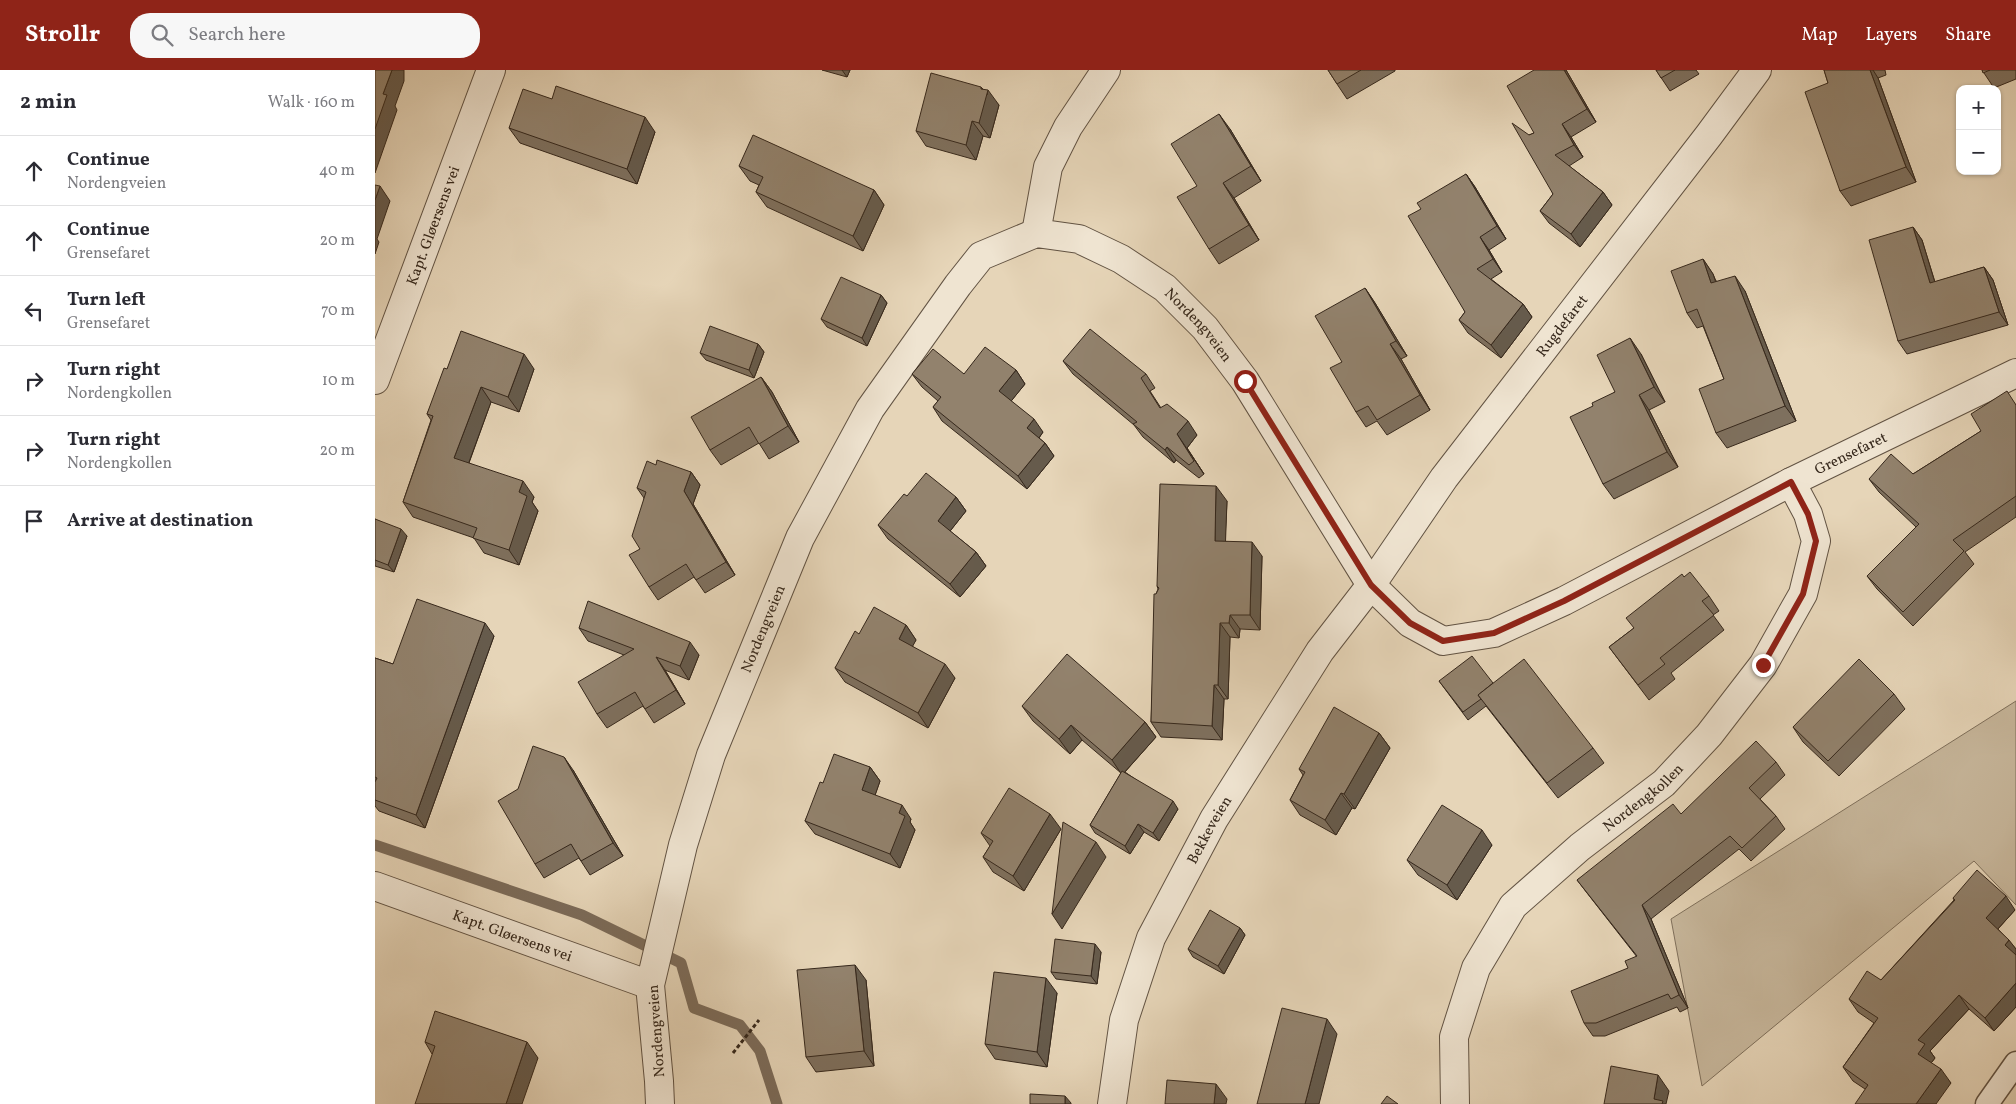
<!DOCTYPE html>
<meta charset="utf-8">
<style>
:root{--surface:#fff;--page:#f7f7f7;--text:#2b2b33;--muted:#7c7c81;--line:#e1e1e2;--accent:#8f2418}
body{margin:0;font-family:Vollkorn,serif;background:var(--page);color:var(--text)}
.controls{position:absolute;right:15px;top:15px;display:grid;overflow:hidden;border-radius:10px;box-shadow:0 1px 4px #0004}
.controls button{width:45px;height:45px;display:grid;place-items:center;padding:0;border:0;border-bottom:1px solid var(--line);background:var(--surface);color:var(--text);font:25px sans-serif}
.stop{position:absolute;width:15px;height:15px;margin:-11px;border:4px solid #8f2418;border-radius:50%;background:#fff}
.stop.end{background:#8f2418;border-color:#fff;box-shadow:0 1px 5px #0008}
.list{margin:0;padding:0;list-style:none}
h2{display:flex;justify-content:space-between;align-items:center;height:65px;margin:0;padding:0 20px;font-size:21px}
h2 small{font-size:16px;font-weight:400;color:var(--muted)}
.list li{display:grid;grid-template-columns:32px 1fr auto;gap:15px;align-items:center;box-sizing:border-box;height:70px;padding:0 20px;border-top:1px solid var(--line)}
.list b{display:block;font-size:19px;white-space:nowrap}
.list p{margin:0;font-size:16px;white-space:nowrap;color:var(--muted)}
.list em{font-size:16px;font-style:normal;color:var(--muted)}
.icon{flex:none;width:28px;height:28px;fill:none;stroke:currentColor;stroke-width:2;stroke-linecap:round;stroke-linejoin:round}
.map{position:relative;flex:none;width:1641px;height:1034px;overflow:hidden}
header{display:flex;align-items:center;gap:30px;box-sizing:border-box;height:70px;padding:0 25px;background:var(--accent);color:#fff}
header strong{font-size:24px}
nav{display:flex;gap:28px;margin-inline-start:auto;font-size:18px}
.search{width:350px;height:45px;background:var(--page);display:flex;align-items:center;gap:12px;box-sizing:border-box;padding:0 18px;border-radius:20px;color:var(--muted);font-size:19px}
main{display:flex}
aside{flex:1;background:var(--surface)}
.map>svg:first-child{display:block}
</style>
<header>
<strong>Strollr</strong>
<div class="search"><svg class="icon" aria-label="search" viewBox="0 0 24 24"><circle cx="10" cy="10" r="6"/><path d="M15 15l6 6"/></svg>Search here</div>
<nav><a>Map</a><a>Layers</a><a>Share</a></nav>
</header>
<main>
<aside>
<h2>2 min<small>Walk · 160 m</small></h2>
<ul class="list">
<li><svg class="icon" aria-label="ahead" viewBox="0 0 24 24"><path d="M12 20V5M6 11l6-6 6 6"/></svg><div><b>Continue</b><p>Nordengveien</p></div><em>40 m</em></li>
<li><svg class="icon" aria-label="ahead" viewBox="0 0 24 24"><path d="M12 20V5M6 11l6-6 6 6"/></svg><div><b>Continue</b><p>Grensefaret</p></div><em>20 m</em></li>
<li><svg class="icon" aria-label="left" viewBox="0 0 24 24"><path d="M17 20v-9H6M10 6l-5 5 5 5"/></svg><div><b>Turn left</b><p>Grensefaret</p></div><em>70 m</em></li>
<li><svg class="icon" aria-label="right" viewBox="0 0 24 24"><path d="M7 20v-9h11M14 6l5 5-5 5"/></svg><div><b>Turn right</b><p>Nordengkollen</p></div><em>10 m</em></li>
<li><svg class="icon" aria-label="right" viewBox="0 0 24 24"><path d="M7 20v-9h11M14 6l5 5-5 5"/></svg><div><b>Turn right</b><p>Nordengkollen</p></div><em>20 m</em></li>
<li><svg class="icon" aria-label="arrive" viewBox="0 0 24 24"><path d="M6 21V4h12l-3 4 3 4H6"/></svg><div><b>Arrive at destination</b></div></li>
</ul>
</aside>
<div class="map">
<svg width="1641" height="1034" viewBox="0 0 1641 1034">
<rect width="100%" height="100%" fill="#e6d5b8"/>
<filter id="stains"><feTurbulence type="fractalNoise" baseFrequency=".004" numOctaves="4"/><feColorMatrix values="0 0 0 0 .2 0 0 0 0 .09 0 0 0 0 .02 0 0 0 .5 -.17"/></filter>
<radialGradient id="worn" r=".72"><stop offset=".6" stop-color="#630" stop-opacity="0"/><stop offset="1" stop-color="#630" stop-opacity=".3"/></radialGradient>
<!-- green -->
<polygon fill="#c8b89d" stroke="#7f705c" points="1641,631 1641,835 1599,791 1327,1016 1296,849"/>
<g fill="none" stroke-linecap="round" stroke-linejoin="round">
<!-- stream -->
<polyline stroke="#7c6c5a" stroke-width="11" points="0,775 207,845 306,893 319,938 365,955 385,981 402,1034"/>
<!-- lane casing -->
<g stroke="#625343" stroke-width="25">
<polyline id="lane" points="1612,1034 1641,993"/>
</g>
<!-- street casing -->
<g stroke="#625343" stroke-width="30">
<g id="street">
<polyline points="661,163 673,97 693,57 731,0"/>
<path id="s1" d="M0 310 116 0"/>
<path id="s2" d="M0 816 275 915"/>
<path id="s3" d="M285 1034 284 1011 275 915 308 775 336 685 425 468 495 339 583 215 606 186 661 163 704 169 746 189 790 218 830 258 870 311 996 515 1035 553 1068 571 1119 563 1189 531 1416 412 1641 303"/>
<path id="s4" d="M737 1034 749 950 776 868 839 749 945 581 996 515 1069 408 1334 65 1382 0"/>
<path id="s5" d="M1080 1034 1079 967 1101 898 1138 836 1205 777 1289 713 1334 665 1388 595 1428 524 1441 471 1433 444 1416 412"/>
</g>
</g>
<!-- path -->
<polyline stroke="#36281c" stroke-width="3" stroke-dasharray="4 2.5" stroke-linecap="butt" points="358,983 384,950"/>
<!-- lane -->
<use href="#lane" stroke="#efe4d1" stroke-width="22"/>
<!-- street -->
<use href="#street" stroke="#efe4d1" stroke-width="28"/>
</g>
<!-- wall -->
<g fill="#7e705e" stroke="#36281c">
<polygon points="447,0 475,0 472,7"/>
<polygon points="953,0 1020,0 1020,1 972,29 962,14"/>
<polygon points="1159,0 1191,0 1221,52 1196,67 1208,87 1194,96 1228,122 1237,135 1205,177 1174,153 1165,141 1178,124 1154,65 1159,63"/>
<polygon points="1281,0 1321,0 1324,4 1295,21"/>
<polygon points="1449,0 1510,0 1511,5 1503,8 1541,112 1476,136 1465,121 1453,13"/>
<polygon points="1607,0 1641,0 1641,9 1619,18"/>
<polygon points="606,17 624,35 615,68 608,66 601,90 551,76 541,61"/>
<polygon points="177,29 280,62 262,114 145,73 134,58"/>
<polygon points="855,59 886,111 859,128 884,170 844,194 834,179"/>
<polygon points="364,96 499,120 509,135 488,181 392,137 381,122 384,115 375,111"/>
<polygon points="1091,104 1100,117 1131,169 1114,180 1127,202 1116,209 1148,234 1157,247 1126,288 1093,263 1084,250 1090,242 1046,139"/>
<polygon points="1538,157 1547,170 1560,212 1609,197 1618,210 1633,255 1532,284 1523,271"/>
<polygon points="1328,189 1338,204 1341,211 1370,221 1421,351 1352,378 1341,363 1349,309 1328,256 1322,258 1312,243"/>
<polygon points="990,218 1000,233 1032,286 1026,289 1055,340 1012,365 1002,351 991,357 981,342 967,292"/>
<polygon points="506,225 512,233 492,276 452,257 446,249"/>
<polygon points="383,274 389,282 379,308 331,290 325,283"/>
<polygon points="1266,284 1290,332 1274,340 1303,397 1239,429 1228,414 1218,336 1240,322"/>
<polygon points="688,291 771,304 780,318 775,321 786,338 822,365 812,378 829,404 824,408 801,390 799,393 768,367 759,355 698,304"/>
<polygon points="72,299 159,299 144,342 116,332 94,393 159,427 157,432 163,441 144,495 109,483 99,468 38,447 28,432 56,350 52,344"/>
<polygon points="641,300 650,314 636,331 668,362 664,368 670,373 679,386 652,419 567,351 558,337 563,331 547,317 537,304 589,304"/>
<polygon points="386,307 397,322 424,372 394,389 384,373 346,395 335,380"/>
<polygon points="1641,334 1641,447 1590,482 1599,494 1538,556 1502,519 1492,506 1541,457 1504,422 1494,409 1538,404 1606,361"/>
<polygon points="281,395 316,402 325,415 318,434 360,505 330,523 319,507 283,530 274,517 265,479 269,428 262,418"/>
<polygon points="532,426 581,427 591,441 575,461 601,482 611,496 585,527 513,469 503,455"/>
<polygon points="852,431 850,471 887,486 885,560 865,559 864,568 855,567 853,629 849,629 847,670 786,667 776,652 781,524 783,519 782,516"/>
<polygon points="0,449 32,466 19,502 0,496"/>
<polygon points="1309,507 1334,526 1344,541 1338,545 1349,560 1296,603 1300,609 1274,630 1234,577 1259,558"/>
<polygon points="531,555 541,570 537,576 580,608 553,658 470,612 460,598 484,564"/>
<polygon points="204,558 324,585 314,610 290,600 310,634 279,653 268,636 232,658 222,644 249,585 213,571"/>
<polygon points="119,566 50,758 4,741 0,736 0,588 18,594"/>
<polygon points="1064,611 1118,613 1218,678 1229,693 1183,728 1111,636 1093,650"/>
<polygon points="1519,624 1530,639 1464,706 1428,672 1418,657"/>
<polygon points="647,636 770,652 781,667 750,702 803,739 784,771 769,762 755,784 720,763 715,755 746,703 707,670 695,684 658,651"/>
<polygon points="1004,663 1015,678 980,739 977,738 961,765 925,745 915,730 928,705 924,699"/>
<polygon points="1401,692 1410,705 1385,729 1401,746 1410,759 1376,791 1364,779 1276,849 1313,938 1305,942 1302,937 1230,966 1218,966 1209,953 1262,887 1212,823 1202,810 1306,744"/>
<polygon points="495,697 505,711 500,725 536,749 535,752 540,760 525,798 440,764 430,751 448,713"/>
<polygon points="198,700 248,786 215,805 204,788 169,808 160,794"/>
<polygon points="686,759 649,821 618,802 608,787 615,776 606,763"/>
<polygon points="1117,775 1082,830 1043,805 1032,790"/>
<polygon points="1578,828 1640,840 1623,859 1641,879 1641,937 1619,961 1594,939 1555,981 1560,988 1556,993 1576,1013 1490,1019 1478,1011 1468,997 1499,953 1483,942 1474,929 1506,910 1579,830"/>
<polygon points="865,858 870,865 849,904 818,887 813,879"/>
<polygon points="726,882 722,914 681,909 676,902"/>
<polygon points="491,910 499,996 441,1002 431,987"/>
<polygon points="682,923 672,997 620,989 610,974"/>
<polygon points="50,972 163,988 57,984"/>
</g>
<!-- shaded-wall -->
<g fill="#665b4c" stroke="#36281c">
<polygon points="17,0 29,0 29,11 20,36 22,40 0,103 0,59 8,24"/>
<polygon points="467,0 475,0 472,7"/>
<polygon points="1189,0 1191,0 1221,52 1212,39"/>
<polygon points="1495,0 1498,0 1503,8 1541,112 1531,97"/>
<polygon points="606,17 612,25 613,20 624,35 615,68 604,53"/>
<polygon points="844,44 855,59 886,111 876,96"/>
<polygon points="270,47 280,62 262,114 252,99"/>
<polygon points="597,51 608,66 601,90 591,75"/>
<polygon points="1187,54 1196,67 1208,87 1199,75"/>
<polygon points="1091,104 1100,117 1131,169 1122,156"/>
<polygon points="848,113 859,128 884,170 874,155"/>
<polygon points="5,116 15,131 2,169 4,172 0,184 0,130"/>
<polygon points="499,120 509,135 488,181 478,166"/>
<polygon points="1228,122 1237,135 1205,177 1196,164"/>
<polygon points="1538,157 1547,170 1564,226 1555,213"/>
<polygon points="1105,167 1114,180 1127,202 1118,189"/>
<polygon points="1328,189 1338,204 1346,228 1336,213"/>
<polygon points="1609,197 1618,210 1633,255 1624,242"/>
<polygon points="1360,206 1370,221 1421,351 1410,336"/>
<polygon points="990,218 1000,233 1032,286 1021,271"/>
<polygon points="506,225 512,233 492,276 487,268"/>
<polygon points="1148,234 1157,247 1126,288 1116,275"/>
<polygon points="1255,268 1266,284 1290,332 1279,317"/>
<polygon points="383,274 389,282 379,308 374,300"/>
<polygon points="1015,274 1026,289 1055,340 1045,325"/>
<polygon points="149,284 159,299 144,342 133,327"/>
<polygon points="641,300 650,314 633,335 624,321"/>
<polygon points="386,307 397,322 424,372 413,356"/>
<polygon points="106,317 116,332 90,403 79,388"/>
<polygon points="1264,325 1274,340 1303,397 1292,382"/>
<polygon points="659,349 668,362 661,372 652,358"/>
<polygon points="813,351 822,365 812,378 829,404 802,364"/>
<polygon points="670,373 679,386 652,419 643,406"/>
<polygon points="792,377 801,390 799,393 790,380"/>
<polygon points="316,402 325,415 318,434 360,505 351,492 309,421"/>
<polygon points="148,411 159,427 157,432 163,441 144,495 134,480 144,422"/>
<polygon points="841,416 852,431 850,485 840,471"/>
<polygon points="581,427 591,441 572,465 563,451"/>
<polygon points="26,459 32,466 19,502 13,495"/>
<polygon points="877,472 887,486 885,560 875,545"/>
<polygon points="601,482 611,496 585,527 575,514"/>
<polygon points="855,545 865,559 864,568 854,553"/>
<polygon points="110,553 119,566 50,758 41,745"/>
<polygon points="845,553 855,567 853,629 843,615"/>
<polygon points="531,555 541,570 534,583 524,569"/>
<polygon points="315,572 324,585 314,610 305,596"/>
<polygon points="281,587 290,600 310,634 301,620"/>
<polygon points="570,594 580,608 553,658 543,643"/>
<polygon points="839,615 849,629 847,670 837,656"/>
<polygon points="770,652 781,667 747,705 737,690"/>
<polygon points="696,655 707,670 695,684 684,669"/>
<polygon points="1004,663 1015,678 980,739 969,724"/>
<polygon points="189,687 198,700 248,786 238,773"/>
<polygon points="495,697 505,711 497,734 487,720"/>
<polygon points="966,723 977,738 961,765 950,750"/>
<polygon points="798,731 803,739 784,771 778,763"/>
<polygon points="527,735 536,749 535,752 540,760 525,798 515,784 524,743"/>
<polygon points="675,744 686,759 649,821 638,806"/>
<polygon points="763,754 769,762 755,784 750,776"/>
<polygon points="1107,760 1117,775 1082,830 1072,815"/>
<polygon points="721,772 731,787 687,859 677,844"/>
<polygon points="1631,826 1640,840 1620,862 1611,848"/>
<polygon points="1267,835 1276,849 1313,938 1304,925"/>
<polygon points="865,858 870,865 849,904 843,896"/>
<polygon points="1634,870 1641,879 1641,887 1630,875"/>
<polygon points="720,874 726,882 722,914 716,906"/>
<polygon points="480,895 491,910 499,996 489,981"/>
<polygon points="671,908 682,923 672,997 662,982"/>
<polygon points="1641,913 1641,937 1619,961 1610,948"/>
<polygon points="1584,925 1594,939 1555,981 1560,988 1553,997 1543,984 1543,970"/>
<polygon points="952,949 962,964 944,1034 930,1034"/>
<polygon points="152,972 163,988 147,1034 131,1034"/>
<polygon points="1566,999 1576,1013 1561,1034 1541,1034"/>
<polygon points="1283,1005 1294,1021 1291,1034 1282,1034 1279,1029"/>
<polygon points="841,1014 852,1029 851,1034 839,1034"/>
<polygon points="690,1026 696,1033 696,1034 690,1034"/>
</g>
<!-- building -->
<g fill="#92826d" stroke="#36281c">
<polygon points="0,0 17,0 8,24 12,25 0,59"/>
<polygon points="953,0 986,0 962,14"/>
<polygon points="1159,0 1189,0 1212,39 1187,54 1199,75 1180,85 1228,122 1196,164 1165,141 1178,124 1137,53 1154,65 1159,63 1132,16"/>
<polygon points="1281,0 1300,0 1286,8"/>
<polygon points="1449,0 1495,0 1531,97 1465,121 1430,22 1453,13"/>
<polygon points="1607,0 1615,0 1608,3"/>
<polygon points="556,3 606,17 606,19 613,20 604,53 597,51 591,75 541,61"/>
<polygon points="181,16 270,47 252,99 134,58 148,19 177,29"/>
<polygon points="844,44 876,96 848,113 874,155 834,179 802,127 822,116 796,74"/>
<polygon points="378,65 499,120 478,166 381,122 388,107 364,96"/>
<polygon points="1091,104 1122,156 1105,167 1118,189 1102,199 1148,234 1116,275 1084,250 1090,242 1033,146 1046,139 1042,133"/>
<polygon points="0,115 5,116 0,130"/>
<polygon points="1538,157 1555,213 1609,197 1624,242 1523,271 1494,170"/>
<polygon points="1328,189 1336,213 1360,206 1410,336 1341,363 1324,319 1349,309 1322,239 1312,243 1296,201"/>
<polygon points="466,207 506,225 487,268 446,249"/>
<polygon points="990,218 1021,271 1015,274 1045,325 1002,350 993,336 981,342 955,298 967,292 940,246"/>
<polygon points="335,256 383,274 374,300 325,283"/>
<polygon points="715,259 771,304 766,308 785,338 792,334 813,351 802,364 819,391 814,395 792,377 790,380 758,354 762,352 688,291"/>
<polygon points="86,261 149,284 133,327 106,317 79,388 148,411 144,422 152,426 134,480 98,468 102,458 28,432 58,346 52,344 69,298 72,299"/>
<polygon points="1255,268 1279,317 1264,325 1292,382 1228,414 1195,347 1218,336 1217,333 1240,322 1222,285"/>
<polygon points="610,277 641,300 624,321 659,349 652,358 670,373 643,406 558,337 566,327 537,304 558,279 589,304"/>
<polygon points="386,307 413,356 384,374 374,357 335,380 316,347"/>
<polygon points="1632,321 1641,335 1641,426 1578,470 1589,481 1528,542 1492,506 1544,454 1494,409 1516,384 1538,404 1606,361 1596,344"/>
<polygon points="282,390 316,402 309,421 351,492 321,510 311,494 274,517 254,485 265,479 257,466 271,422 262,418 272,391 281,395"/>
<polygon points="551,403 581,427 563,451 601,482 575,514 503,455 529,424 532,426"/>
<polygon points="785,414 841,416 840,471 877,472 875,545 855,545 854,553 845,553 843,615 839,615 837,656 776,652 779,524 781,524 784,518 782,516"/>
<polygon points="0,449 26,459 13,495 0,490"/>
<polygon points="1315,502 1334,526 1327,531 1339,545 1285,588 1290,594 1263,615 1234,577 1259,558 1251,548 1307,504 1309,507"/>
<polygon points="42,529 110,553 41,745 0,730 0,712 2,708 0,707 0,588 18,594"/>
<polygon points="213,531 315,572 305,596 281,587 301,620 270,639 260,622 222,644 203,612 259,579 204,558"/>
<polygon points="499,537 531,555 524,569 570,594 543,643 460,598 480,561 484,564"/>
<polygon points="692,584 770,652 737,690 696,655 684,669 647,636"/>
<polygon points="1097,586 1118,613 1103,625 1106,629 1088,642 1064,611"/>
<polygon points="1149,589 1218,678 1172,713 1103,625"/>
<polygon points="1484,589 1519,624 1453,691 1418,657"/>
<polygon points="959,637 1004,663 969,724 966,723 950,750 915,730 930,702 924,699"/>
<polygon points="1381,671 1401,692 1374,718 1401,746 1367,778 1355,766 1267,835 1304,925 1296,929 1293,924 1221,953 1209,953 1196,921 1253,898 1250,891 1262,886 1202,810 1298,734 1306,744"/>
<polygon points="158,676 189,687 238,773 206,791 196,774 160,794 123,731 143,719"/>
<polygon points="459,684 495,697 487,720 527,735 524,743 530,746 515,784 430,751 445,712 448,713"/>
<polygon points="747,701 798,731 778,763 763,754 750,776 715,755"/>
<polygon points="634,718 675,744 638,806 608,787 618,771 606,763"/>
<polygon points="1067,735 1107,760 1072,815 1032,790"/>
<polygon points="688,752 721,772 677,844"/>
<polygon points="1602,800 1631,826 1611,848 1634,870 1630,875 1641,885 1641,913 1610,948 1584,925 1543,970 1550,974 1543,984 1566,999 1541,1034 1480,1034 1493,1015 1468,997 1503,948 1474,929 1492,901 1506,910 1580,830 1578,828"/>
<polygon points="835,840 865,858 843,896 813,879"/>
<polygon points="680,869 720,874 716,906 676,902"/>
<polygon points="480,895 489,981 431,987 422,900"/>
<polygon points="619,902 671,908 662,982 610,974"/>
<polygon points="907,938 952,949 930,1034 882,1034"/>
<polygon points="60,941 152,972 131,1034 40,1034 60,976 50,972"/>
<polygon points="1236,996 1283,1005 1279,1029 1288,1031 1287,1034 1229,1034"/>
<polygon points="792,1010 841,1014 839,1034 790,1034"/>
<polygon points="655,1024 690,1026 690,1034 655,1034"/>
<polygon points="1012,1026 1023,1034 1006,1034"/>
</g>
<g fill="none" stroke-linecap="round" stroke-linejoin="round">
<!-- route -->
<polyline stroke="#8f2418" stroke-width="6" points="870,311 996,515 1035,553 1068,571 1119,563 1189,531 1416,412 1433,444 1441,471 1428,524 1388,595"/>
</g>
<g text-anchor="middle" stroke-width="4.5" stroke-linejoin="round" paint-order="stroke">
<!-- street labels -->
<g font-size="15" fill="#36281c" stroke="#efe4d1">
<text dy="5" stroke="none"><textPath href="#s1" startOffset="165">Kapt. Gløersens vei</textPath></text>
<text dy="5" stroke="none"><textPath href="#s3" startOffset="1180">Nordengveien</textPath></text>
<text dy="5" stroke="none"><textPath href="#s4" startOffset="910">Rugdefaret</textPath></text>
<text dy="5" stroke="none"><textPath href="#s3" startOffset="2036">Grensefaret</textPath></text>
<text dy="5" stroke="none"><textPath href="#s3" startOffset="494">Nordengveien</textPath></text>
<text dy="5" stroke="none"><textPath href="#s5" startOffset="381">Nordengkollen</textPath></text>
<text dy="5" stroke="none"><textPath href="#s4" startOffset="294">Bekkeveien</textPath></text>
<text dy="5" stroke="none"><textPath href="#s2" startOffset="146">Kapt. Gløersens vei</textPath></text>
<text transform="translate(281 961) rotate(-94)" y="5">Nordengveien</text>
</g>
</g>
<rect width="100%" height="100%" filter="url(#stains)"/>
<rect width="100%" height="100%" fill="url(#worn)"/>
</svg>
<div class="controls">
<button>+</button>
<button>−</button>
</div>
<div class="stop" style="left:870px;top:311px"></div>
<div class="stop end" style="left:1388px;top:595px"></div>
</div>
</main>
